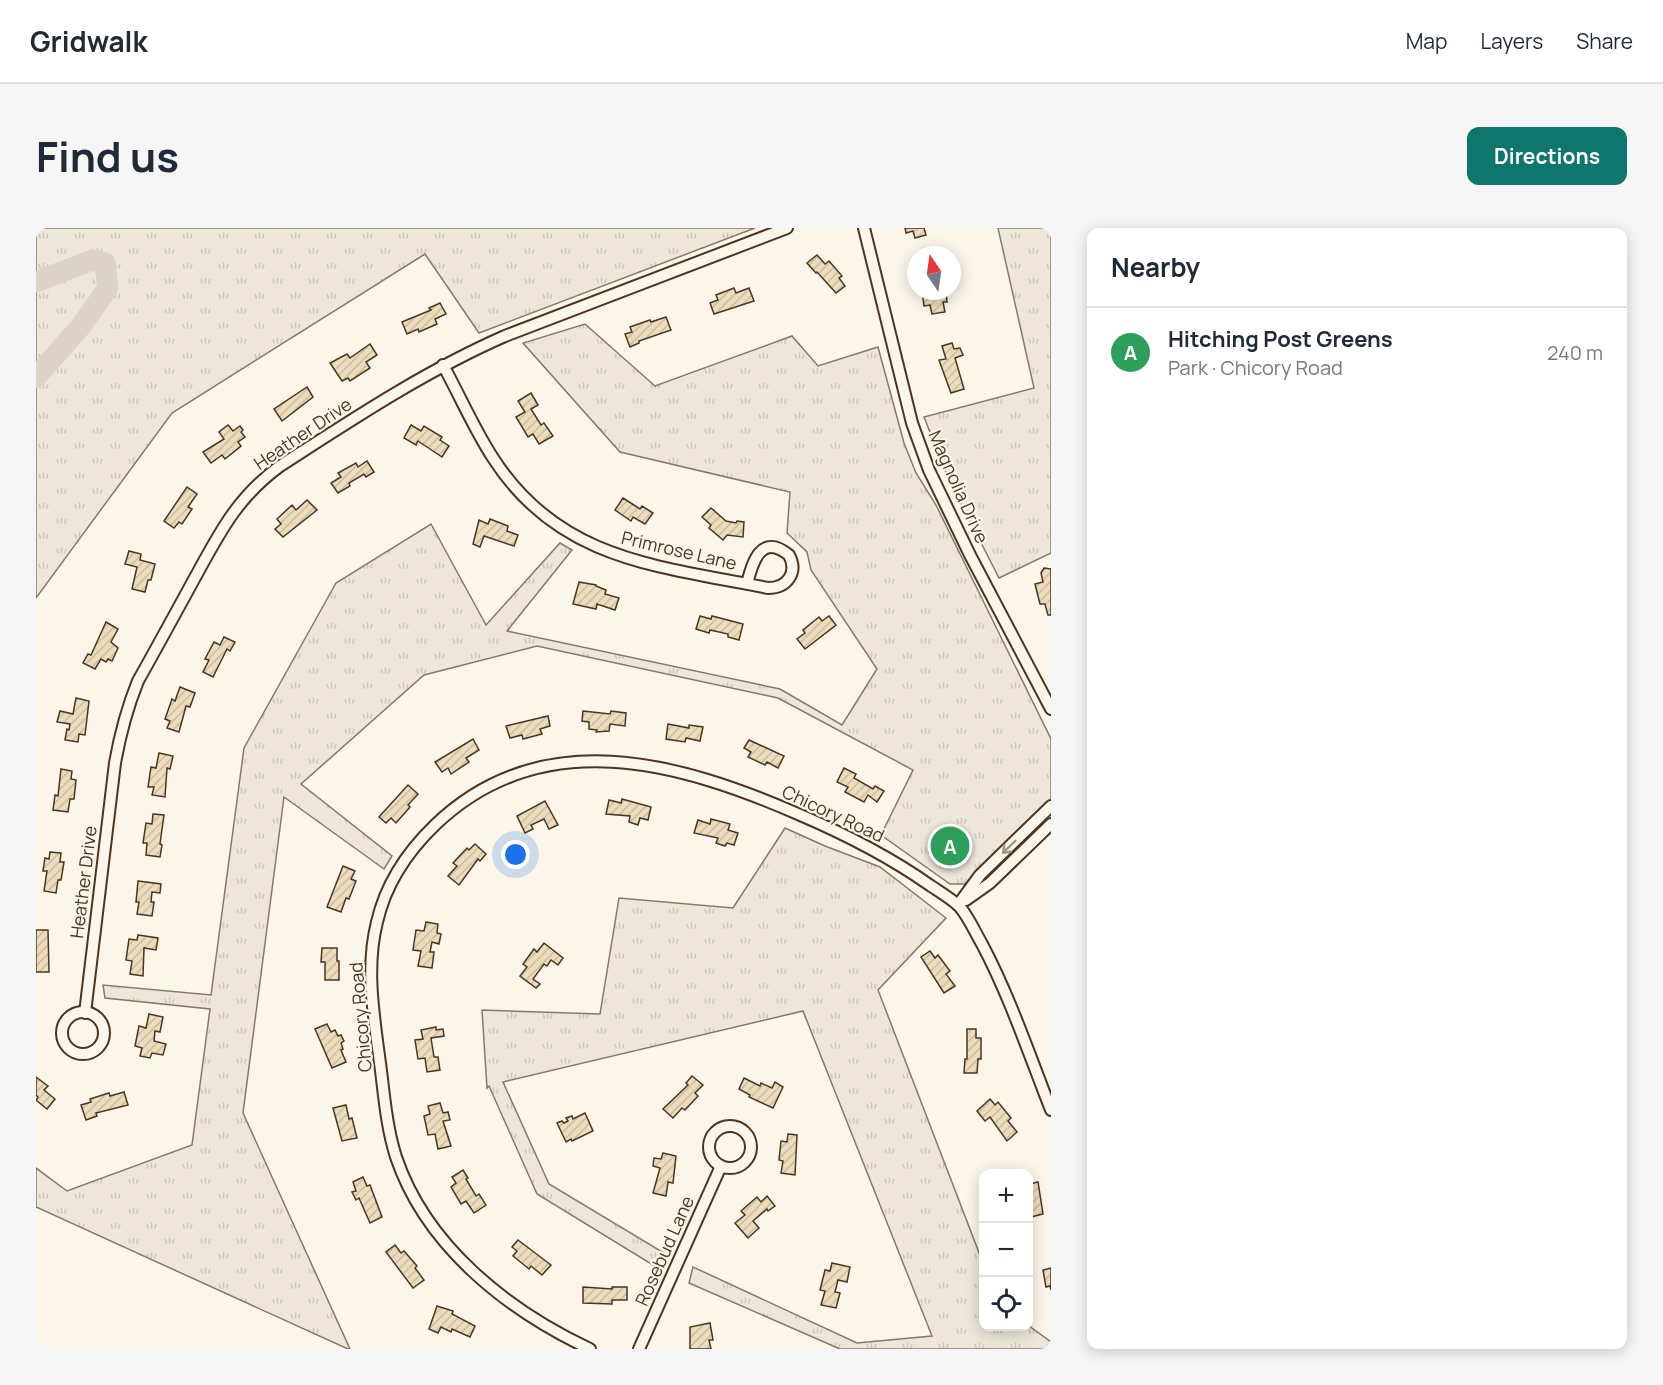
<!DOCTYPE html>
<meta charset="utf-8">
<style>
:root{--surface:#fff;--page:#f6f6f7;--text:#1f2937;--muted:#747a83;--line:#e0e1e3;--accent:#0f766e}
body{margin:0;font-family:Manrope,sans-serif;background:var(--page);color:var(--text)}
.controls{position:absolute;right:18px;bottom:18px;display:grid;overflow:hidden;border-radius:12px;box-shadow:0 3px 15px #0003}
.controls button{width:54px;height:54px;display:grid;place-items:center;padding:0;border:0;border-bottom:2px solid var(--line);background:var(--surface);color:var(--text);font:30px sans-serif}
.compass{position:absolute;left:871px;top:18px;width:54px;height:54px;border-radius:50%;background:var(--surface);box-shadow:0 3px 15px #0003;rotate:347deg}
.you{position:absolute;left:480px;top:627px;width:21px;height:21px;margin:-15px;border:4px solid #fff;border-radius:50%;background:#1a73e8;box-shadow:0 0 0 9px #1a73e833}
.badge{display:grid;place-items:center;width:39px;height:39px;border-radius:50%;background:var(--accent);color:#fff;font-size:20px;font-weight:700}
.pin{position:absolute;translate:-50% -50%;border:3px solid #fff;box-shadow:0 2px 6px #0006}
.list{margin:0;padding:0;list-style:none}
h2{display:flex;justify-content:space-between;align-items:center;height:78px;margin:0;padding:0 24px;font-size:26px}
h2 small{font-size:20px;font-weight:400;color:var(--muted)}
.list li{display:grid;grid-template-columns:39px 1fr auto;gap:18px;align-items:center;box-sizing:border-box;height:90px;padding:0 24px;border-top:2px solid var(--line)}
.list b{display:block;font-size:22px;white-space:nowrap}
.list p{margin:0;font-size:20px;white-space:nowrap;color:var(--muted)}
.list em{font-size:20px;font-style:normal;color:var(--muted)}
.icon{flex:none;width:33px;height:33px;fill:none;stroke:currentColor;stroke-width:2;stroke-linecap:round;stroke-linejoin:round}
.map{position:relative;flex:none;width:1015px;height:1121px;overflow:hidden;border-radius:12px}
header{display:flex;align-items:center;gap:36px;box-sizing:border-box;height:84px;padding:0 30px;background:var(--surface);border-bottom:2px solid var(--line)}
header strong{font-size:28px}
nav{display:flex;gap:33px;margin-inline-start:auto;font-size:21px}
.intro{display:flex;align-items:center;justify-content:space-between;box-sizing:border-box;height:144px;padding:0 36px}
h1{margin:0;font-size:42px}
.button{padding:15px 27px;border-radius:12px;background:var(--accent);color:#fff;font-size:21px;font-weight:700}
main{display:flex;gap:36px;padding:0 36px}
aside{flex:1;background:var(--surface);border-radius:12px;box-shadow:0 3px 15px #0003}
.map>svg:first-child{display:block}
</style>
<header>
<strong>Gridwalk</strong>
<nav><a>Map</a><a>Layers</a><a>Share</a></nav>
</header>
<div class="intro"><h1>Find us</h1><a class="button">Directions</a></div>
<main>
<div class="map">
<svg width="1015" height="1121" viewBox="0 0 1015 1121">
<defs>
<pattern id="park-tufts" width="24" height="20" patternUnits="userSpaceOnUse" patternTransform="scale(1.5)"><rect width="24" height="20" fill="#ede6d9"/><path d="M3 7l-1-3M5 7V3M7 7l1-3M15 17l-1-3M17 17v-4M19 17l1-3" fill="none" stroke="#cdc6ba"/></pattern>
<pattern id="building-hatch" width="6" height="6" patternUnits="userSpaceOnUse" patternTransform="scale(1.5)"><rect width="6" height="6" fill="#ecdcbc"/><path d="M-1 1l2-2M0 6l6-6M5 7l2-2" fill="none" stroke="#ccbda1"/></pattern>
</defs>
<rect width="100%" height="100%" fill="#fbf6e9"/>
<!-- park -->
<g fill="url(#park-tufts)" stroke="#887966" stroke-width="1.5">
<polygon points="0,0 719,0 443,105 389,26 136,185 0,370"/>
<polygon points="962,0 1015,0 1015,325 963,350 912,250 888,189 998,160"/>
<polygon points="549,96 619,158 756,108 782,138 842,119 868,215 880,245 900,277 1015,511 1015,573 929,656 914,656 845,607 877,542 742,470 501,418 388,447 265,556 356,628 348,641 248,569 207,885 314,1121 312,1121 0,979 0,940 31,963 156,917 174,781 69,770 67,757 175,767 208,520 300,355 395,296 450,397 524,315 536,322 471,403 744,461 806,497 841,441 775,342 771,324 751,305 754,264 584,224 487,115"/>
<polygon points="749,600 789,618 844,639 910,690 842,762 947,1035 948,1098 993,1098 1015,1114 1015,1121 804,1121 653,1055 657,1039 821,1115 896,1108 767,783 467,854 513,956 633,1028 625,1042 501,966 453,858 451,860 446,782 564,786 583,670 697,680"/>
</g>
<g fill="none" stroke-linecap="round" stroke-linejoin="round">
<!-- river -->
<polyline stroke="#dcd4c6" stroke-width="21" points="0,54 56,32 69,35 72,60 45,98 0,149"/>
</g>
<!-- building -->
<g fill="url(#building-hatch)" stroke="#4a3520" stroke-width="1.5">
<polygon points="869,0 888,0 890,7 879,10 877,3 870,5"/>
<polygon points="781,27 789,36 793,33 806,48 803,50 809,58 800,65 781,44 780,45 771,35"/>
<polygon points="698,60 700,65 713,60 718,73 678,86 674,75 682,72 680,67"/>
<polygon points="886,63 910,63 911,74 907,74 909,84 896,86 894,77 888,78"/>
<polygon points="404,75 410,86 399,91 401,96 383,104 382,101 371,106 366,94 395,82 393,80"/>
<polygon points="630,89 635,102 603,113 603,115 594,119 589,106 596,104 594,99 614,92 615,94"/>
<polygon points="916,115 918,121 924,120 927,127 919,130 928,161 915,165 903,132 910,131 906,118"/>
<polygon points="334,116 341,127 330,134 334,140 314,153 312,150 306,153 294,135 311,126 314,130"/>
<polygon points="271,159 277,169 246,193 238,181"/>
<polygon points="495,165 502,177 495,181 505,197 508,195 517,208 503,216 497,206 492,209 480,189 489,184 482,173"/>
<polygon points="192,197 197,203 204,198 207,202 205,204 209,209 202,214 205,218 189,231 186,227 175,235 167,224 188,211 183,204"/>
<polygon points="375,197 385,203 388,198 406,209 404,212 413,218 406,229 382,213 380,217 368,210"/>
<polygon points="331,233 338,244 330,249 328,246 313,255 314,258 302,265 295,255 305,249 302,245 320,235 322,239"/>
<polygon points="151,259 161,266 152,279 156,281 146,296 143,294 138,300 128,293"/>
<polygon points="587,270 604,281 606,278 617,285 609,296 597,289 595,293 579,282"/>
<polygon points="271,272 281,282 247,309 239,301 245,296 241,291 256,277 260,282"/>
<polygon points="675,280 690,293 700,295 701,293 708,294 707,309 691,307 687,312 673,300 675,297 666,289"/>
<polygon points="454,291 472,298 471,303 482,307 478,318 448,308 444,319 437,316 443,292 452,296"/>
<polygon points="93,323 105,326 104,332 119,336 115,352 112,352 109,364 96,361 101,339 89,336"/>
<polygon points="1008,340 1015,341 1015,387 1012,387 1009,376 1004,376 999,356 1007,354 1005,345"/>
<polygon points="543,354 560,357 560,358 570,362 569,366 583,370 579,382 561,376 560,381 537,376"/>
<polygon points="664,388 675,391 676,388 707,396 703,412 692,409 692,406 674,402 673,405 660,401"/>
<polygon points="793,388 800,397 769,421 761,411 769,405 767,402 783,389 786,393"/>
<polygon points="70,394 82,401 75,414 82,420 76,433 72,431 70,434 65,431 59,441 47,435 52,426 55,427"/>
<polygon points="188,409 199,414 194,423 191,421 177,449 167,444 173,432 169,431 178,414 184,417"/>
<polygon points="144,459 159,465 154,479 150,478 143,504 131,500 134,493 129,491 136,471 139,473"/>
<polygon points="40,470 53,473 49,507 43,506 42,514 29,512 31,501 33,502 34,496 21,494 24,483 37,486"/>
<polygon points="547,483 574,486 575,483 590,485 589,498 574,496 573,503 560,504 561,502 553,501 553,494 546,493"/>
<polygon points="512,488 514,498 504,501 506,506 487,511 486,507 474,510 470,498"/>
<polygon points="632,496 653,500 653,497 667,499 664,513 650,510 649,514 630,511"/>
<polygon points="437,511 443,522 430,530 433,534 415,546 412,540 406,544 399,534"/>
<polygon points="713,512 748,528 742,540 731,534 729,537 712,529 715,524 708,520"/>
<polygon points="123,525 137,528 134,541 131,540 129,569 116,567 118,559 112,559 115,539 120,540"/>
<polygon points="808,540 820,546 818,550 837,561 839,558 848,563 841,574 832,567 828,574 809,564 812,559 801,554"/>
<polygon points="25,541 36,543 35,551 40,552 38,571 34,571 32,584 17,582 19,567 22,568"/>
<polygon points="372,557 382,566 372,577 374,579 360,595 355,590 350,595 343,589"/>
<polygon points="586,571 615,579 612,592 604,590 602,597 593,594 594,588 570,586 573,572 585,575"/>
<polygon points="509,573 522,597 513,601 508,591 495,597 497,601 489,605 481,588"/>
<polygon points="117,586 128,587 124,616 126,617 124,629 110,627 111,615 107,615 110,595 116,596"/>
<polygon points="675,591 694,596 692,602 702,605 698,617 691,615 689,618 680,615 682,610 658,605 662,592 674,596"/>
<polygon points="439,616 450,626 444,633 442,631 423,657 412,648 421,638 417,635 431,620 433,622"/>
<polygon points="14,624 25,625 24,634 28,634 25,652 22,652 20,665 8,663 11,643 7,643 9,630 13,631"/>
<polygon points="307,638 319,643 315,651 320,653 313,671 310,670 305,684 291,679"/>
<polygon points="102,653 125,656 124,665 116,664 115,674 118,674 116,688 101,686 103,674 100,674"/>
<polygon points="390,694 402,696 401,705 405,706 403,716 396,714 394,724 398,724 396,740 382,738 385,723 377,722 380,702 388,703"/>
<polygon points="0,702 12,702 13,744 0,744"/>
<polygon points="102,707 122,710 120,722 108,720 107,748 94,746 96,733 90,732 93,711 101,712"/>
<polygon points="508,715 527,730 522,737 515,732 511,738 508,736 497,751 504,756 500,760 484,748 491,739 487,736 498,721 501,724"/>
<polygon points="286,720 301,720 301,733 303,733 303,752 289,752 289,734 285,734"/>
<polygon points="894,723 899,730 902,727 914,743 910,746 919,758 908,765 885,729"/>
<polygon points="113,786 127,789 124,804 119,803 118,813 130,816 127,827 116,825 114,830 104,828 106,820 99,818 103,798 110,800"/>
<polygon points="291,796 295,804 299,802 302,808 305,807 308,813 305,815 307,821 305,822 310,834 296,840 279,801"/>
<polygon points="400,799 400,802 407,801 408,808 395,810 398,829 402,829 404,842 391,844 389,830 382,831 379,812 387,811 385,802"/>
<polygon points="931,801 940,801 940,810 945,810 945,831 942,831 941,845 928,845 929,831 931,831"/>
<polygon points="656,848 667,857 659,865 662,868 649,882 646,880 637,890 627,881 652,857 650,855"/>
<polygon points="0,849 12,858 8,862 19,871 11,881 0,872 2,869 0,867"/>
<polygon points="708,850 724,858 725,855 736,860 739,854 747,859 737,880 713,869 714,867 703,861"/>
<polygon points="88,864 92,877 60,885 61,888 50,892 45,877 55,874 54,871 73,865 74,868"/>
<polygon points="954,871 959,877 962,874 975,890 972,893 981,904 971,913 954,889 949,893 941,883"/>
<polygon points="404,875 407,885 412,884 414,892 407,893 415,918 402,921 399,906 392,907 388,888 394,886 392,878"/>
<polygon points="310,877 313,891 316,890 321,910 306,913 297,880"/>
<polygon points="549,885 557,903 536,913 535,911 530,914 521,895 526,893 528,895 532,893 530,890 536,888 537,891"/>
<polygon points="752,906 761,907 759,947 745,945 747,933 743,932 745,913 751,914"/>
<polygon points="627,925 640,928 637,955 632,954 630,968 617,965 624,940 617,938 618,930 625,931"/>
<polygon points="427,942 432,950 430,951 440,968 443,966 450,977 438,985 430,973 425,976 415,959 420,955 416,949"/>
<polygon points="327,949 331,958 334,957 346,989 334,995 323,970 320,972 316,964 320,963 317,954"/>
<polygon points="1002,954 1007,986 995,989 993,956"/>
<polygon points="731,968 739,978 732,983 731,981 717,993 723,1000 712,1010 699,995 709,987 705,983 721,969 725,974"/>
<polygon points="482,1012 515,1037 506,1047 495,1038 493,1041 477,1028 481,1023 476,1019"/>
<polygon points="359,1017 365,1025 368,1023 381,1038 379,1040 388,1052 377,1060 350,1024"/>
<polygon points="796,1035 814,1039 811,1054 802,1052 799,1064 804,1065 800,1080 785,1077 789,1063 784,1062 789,1042 794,1043"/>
<polygon points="1015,1040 1015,1062 1014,1058 1010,1059 1007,1042"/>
<polygon points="547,1059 576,1061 576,1059 591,1059 591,1072 576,1072 576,1076 547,1075"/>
<polygon points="401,1078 417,1083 416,1086 439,1098 434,1109 416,1101 415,1104 405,1099 402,1105 393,1101"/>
<polygon points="674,1095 677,1112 673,1112 675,1121 654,1121 654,1099"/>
</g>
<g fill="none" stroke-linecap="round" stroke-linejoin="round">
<!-- street casing -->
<g stroke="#4a3520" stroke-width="14">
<g id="street">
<polyline points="828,0 876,195 893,242 934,327 1015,481"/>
<path d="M407 137C424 168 438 201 457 230 523 333 623 338 732 360 752 360 762 344 753 327 725 304 716 335 711 356"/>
<polyline points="930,672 954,655 1015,596"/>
<polyline points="922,677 944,647 1015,578"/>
<circle cx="47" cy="805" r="21"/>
<path d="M49 785 79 535C84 507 91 480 102 453 120 421 138 388 156 355 182 308 199 271 244 238 317 191 389 143 469 108L751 0"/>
<circle cx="694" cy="919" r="21"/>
<path d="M554 1121C471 1082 390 1018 360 929 352 904 349 877 346 851 340 799 328 745 341 694 350 655 371 624 399 597 505 495 643 534 762 586 809 606 854 629 895 658 904 664 916 671 924 679 933 690 939 704 946 716 974 769 993 826 1015 882"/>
<polyline points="603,1121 685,938"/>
</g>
</g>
<!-- street -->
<use href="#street" stroke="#fbf6e9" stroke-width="10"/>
</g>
<!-- one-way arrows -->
<defs><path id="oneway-shaft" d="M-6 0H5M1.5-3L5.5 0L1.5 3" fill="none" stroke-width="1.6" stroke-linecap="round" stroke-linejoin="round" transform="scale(1.5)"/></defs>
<use stroke="#a29684" href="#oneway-shaft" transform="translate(973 619) rotate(136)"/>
<g text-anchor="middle" stroke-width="4.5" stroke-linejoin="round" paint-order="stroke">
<!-- street labels -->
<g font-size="18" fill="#4a3520" stroke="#fbf6e9">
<text transform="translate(267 206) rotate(-34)" y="6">Heather Drive</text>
<text transform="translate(922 259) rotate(66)" y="6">Magnolia Drive</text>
<text transform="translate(643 323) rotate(13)" y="6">Primrose Lane</text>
<text transform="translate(797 586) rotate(25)" y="6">Chicory Road</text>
<text transform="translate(48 654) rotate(-83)" y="6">Heather Drive</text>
<text transform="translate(325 789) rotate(-95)" y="6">Chicory Road</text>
<text transform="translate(629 1023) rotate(-66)" y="6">Rosebud Lane</text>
</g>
</g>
</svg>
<div class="controls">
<button>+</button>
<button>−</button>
<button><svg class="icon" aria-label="locate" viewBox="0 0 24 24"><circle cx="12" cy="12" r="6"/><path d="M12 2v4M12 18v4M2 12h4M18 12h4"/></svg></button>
</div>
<svg class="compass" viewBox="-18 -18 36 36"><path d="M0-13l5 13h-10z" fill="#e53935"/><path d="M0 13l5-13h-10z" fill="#747a83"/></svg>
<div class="you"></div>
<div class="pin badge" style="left:914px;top:618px;background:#2e9e5b">A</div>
</div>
<aside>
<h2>Nearby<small></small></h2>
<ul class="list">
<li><span class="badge" style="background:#2e9e5b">A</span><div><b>Hitching Post Greens</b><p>Park · Chicory Road</p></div><em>240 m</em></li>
</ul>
</aside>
</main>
